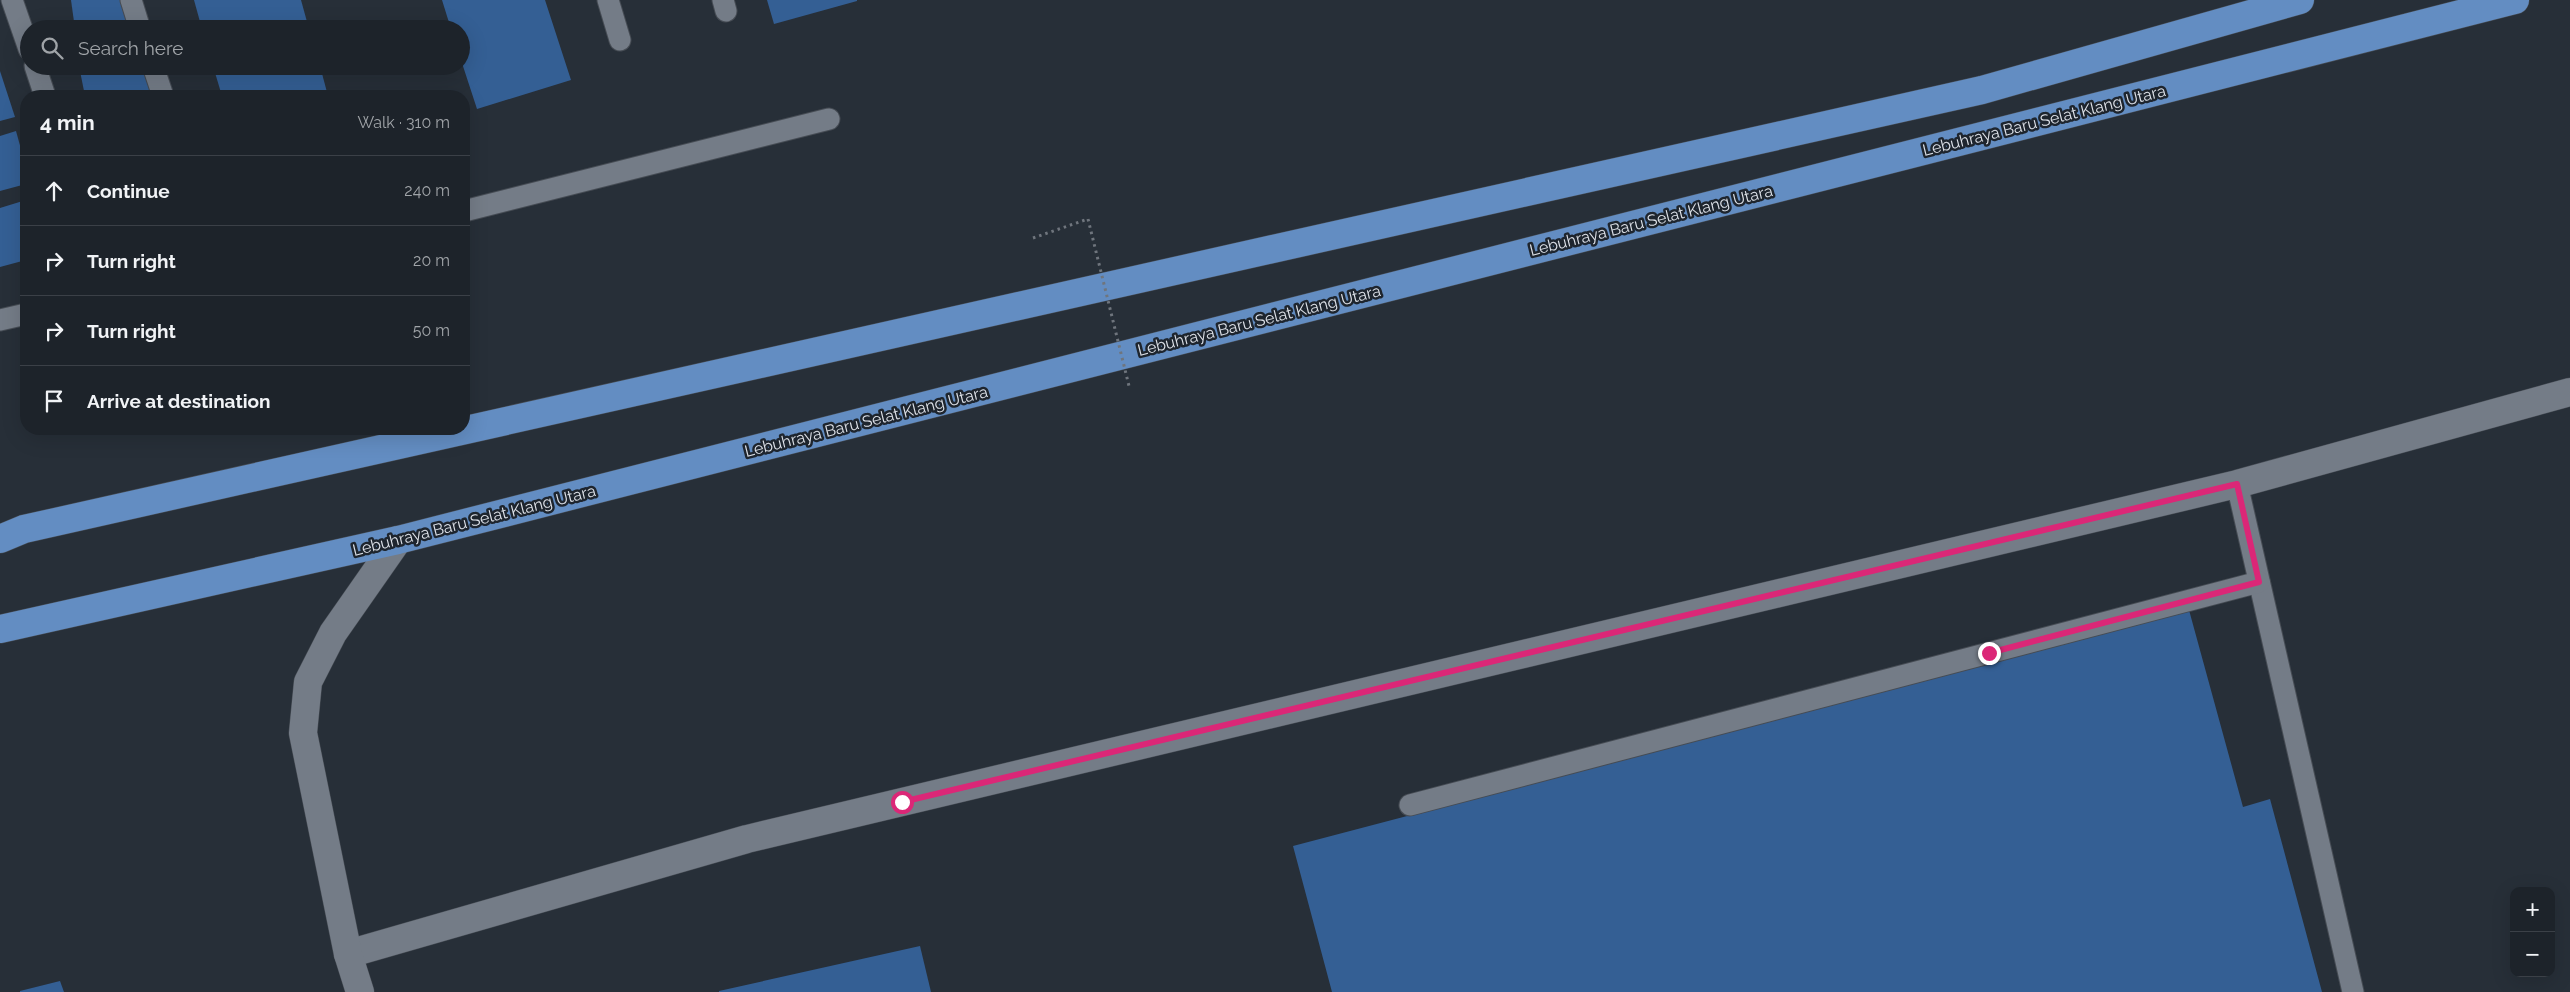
<!DOCTYPE html>
<meta charset="utf-8">
<style>
:root{--surface:#1d232a;--page:#2a2f36;--text:#f1f3f6;--muted:#a0a4a8;--line:#3b4047}
body{margin:0;font-family:Raleway,sans-serif;background:var(--page);color:var(--text)}
.controls{position:absolute;right:15px;bottom:15px;display:grid;overflow:hidden;border-radius:10px;box-shadow:0 5px 20px #0002}
.controls button{width:45px;height:45px;display:grid;place-items:center;padding:0;border:0;border-bottom:1px solid var(--line);background:var(--surface);color:var(--text);font:25px sans-serif}
.stop{position:absolute;width:15px;height:15px;margin:-11px;border:4px solid #db2777;border-radius:50%;background:#fff}
.stop.end{background:#db2777;border-color:#fff;box-shadow:0 1px 5px #0008}
.list{margin:0;padding:0;list-style:none}
h2{display:flex;justify-content:space-between;align-items:center;height:65px;margin:0;padding:0 20px;font-size:21px}
h2 small{font-size:16px;font-weight:400;color:var(--muted)}
.list li{display:grid;grid-template-columns:32px 1fr auto;gap:15px;align-items:center;box-sizing:border-box;height:70px;padding:0 20px;border-top:1px solid var(--line)}
.list b{display:block;font-size:19px;white-space:nowrap}
.list em{font-size:16px;font-style:normal;color:var(--muted)}
.icon{flex:none;width:28px;height:28px;fill:none;stroke:currentColor;stroke-width:2;stroke-linecap:round;stroke-linejoin:round}
.map{position:relative;flex:none;width:2570px;height:992px;overflow:hidden}
.search{position:absolute;background:var(--surface);box-shadow:0 5px 20px #0002;left:20px;top:20px;width:450px;height:55px;display:flex;align-items:center;gap:12px;box-sizing:border-box;padding:0 18px;border-radius:28px;color:var(--muted);font-size:19px}
.panel{position:absolute;background:var(--surface);box-shadow:0 5px 20px #0002;left:20px;top:90px;width:450px;height:345px;border-radius:20px}
.map>svg:first-child{display:block}
</style>
<div class="map">
<svg width="2570" height="992" viewBox="0 0 2570 992">
<rect width="100%" height="100%" fill="#272f38"/>
<!-- building -->
<g fill="#345f94">
<polygon points="71,0 124,0 132,29 75,29"/>
<polygon points="194,0 301,0 309,29 202,29"/>
<polygon points="442,0 545,0 571,80 477,109 461,60 461,29 451,29"/>
<polygon points="767,0 857,0 857,1 774,24"/>
<polygon points="79,66 143,66 152,96 85,96"/>
<polygon points="213,66 320,66 328,96 222,96"/>
<polygon points="0,71 15,117 0,121"/>
<polygon points="16,131 26,167 26,184 0,191 0,136"/>
<polygon points="26,200 26,260 0,267 0,208"/>
<polygon points="2189,610 2243,807 2270,799 2322,992 1332,992 1293,846"/>
<polygon points="920,946 931,992 719,992 719,991"/>
<polygon points="60,981 64,992 20,992 20,991"/>
</g>
<g fill="none" stroke-linecap="round" stroke-linejoin="round">
<!-- lane casing -->
<g stroke="#464c54" stroke-width="23">
<g id="lane">
<polyline points="12,0 29,49"/>
<polyline points="131,0 140,29"/>
<polyline points="608,0 620,40"/>
<polyline points="723,0 726,11"/>
<polyline points="35,66 45,96"/>
<polyline points="153,66 163,96"/>
<polyline points="464,211 829,119"/>
<polyline points="0,320 26,314"/>
<polyline points="2237,484 2353,992"/>
<polyline points="1410,805 2259,582"/>
</g>
</g>
<!-- street casing -->
<g stroke="#464c54" stroke-width="29">
<g id="street">
<polyline points="348,954 747,839 2237,484 2570,392"/>
<polyline points="360,992 348,954 303,733 308,682 333,633 398,540"/>
</g>
</g>
<!-- highway casing -->
<g stroke="#464c54" stroke-width="29">
<g id="highway">
<polyline points="0,539 24,529 1982,90 2300,0"/>
<polyline points="0,629 398,540 2515,0"/>
</g>
</g>
<!-- path -->
<polyline stroke="#6f757d" stroke-width="3" stroke-dasharray="2.5 4" stroke-linecap="butt" points="1033,238 1088,219"/>
<!-- lane -->
<use href="#lane" stroke="#747c87" stroke-width="21"/>
<!-- street -->
<use href="#street" stroke="#747c87" stroke-width="28"/>
<!-- highway -->
<use href="#highway" stroke="#638dc2" stroke-width="28"/>
<!-- path-bridge -->
<polyline stroke="#6f757d" stroke-width="3" stroke-dasharray="2.5 4" stroke-linecap="butt" points="1088,219 1129,386"/>
</g>
<g fill="none" stroke-linecap="round" stroke-linejoin="round">
<!-- route -->
<polyline stroke="#db2777" stroke-width="6" points="902,802 2237,484 2259,582 1989,653"/>
</g>
<g text-anchor="middle" stroke-width="5" stroke-linejoin="round" paint-order="stroke">
<!-- street labels -->
<g font-size="16" fill="#dfe3ea" stroke="#1e252e">
<text transform="translate(2044 120) rotate(-14)" y="6">Lebuhraya Baru Selat Klang Utara</text>
<text transform="translate(1651 220) rotate(-14)" y="6">Lebuhraya Baru Selat Klang Utara</text>
<text transform="translate(1259 320) rotate(-14)" y="6">Lebuhraya Baru Selat Klang Utara</text>
<text transform="translate(866 421) rotate(-14)" y="6">Lebuhraya Baru Selat Klang Utara</text>
<text transform="translate(474 520) rotate(-14)" y="6">Lebuhraya Baru Selat Klang Utara</text>
</g>
</g>
</svg>
<div class="controls">
<button>+</button>
<button>−</button>
</div>
<div class="stop" style="left:902px;top:802px"></div>
<div class="stop end" style="left:1989px;top:653px"></div>
<div class="search"><svg class="icon" aria-label="search" viewBox="0 0 24 24"><circle cx="10" cy="10" r="6"/><path d="M15 15l6 6"/></svg>Search here</div>
<section class="panel">
<h2>4 min<small>Walk · 310 m</small></h2>
<ul class="list">
<li><svg class="icon" aria-label="ahead" viewBox="0 0 24 24"><path d="M12 20V5M6 11l6-6 6 6"/></svg><div><b>Continue</b></div><em>240 m</em></li>
<li><svg class="icon" aria-label="right" viewBox="0 0 24 24"><path d="M7 20v-9h11M14 6l5 5-5 5"/></svg><div><b>Turn right</b></div><em>20 m</em></li>
<li><svg class="icon" aria-label="right" viewBox="0 0 24 24"><path d="M7 20v-9h11M14 6l5 5-5 5"/></svg><div><b>Turn right</b></div><em>50 m</em></li>
<li><svg class="icon" aria-label="arrive" viewBox="0 0 24 24"><path d="M6 21V4h12l-3 4 3 4H6"/></svg><div><b>Arrive at destination</b></div></li>
</ul>
</section>
</div>
